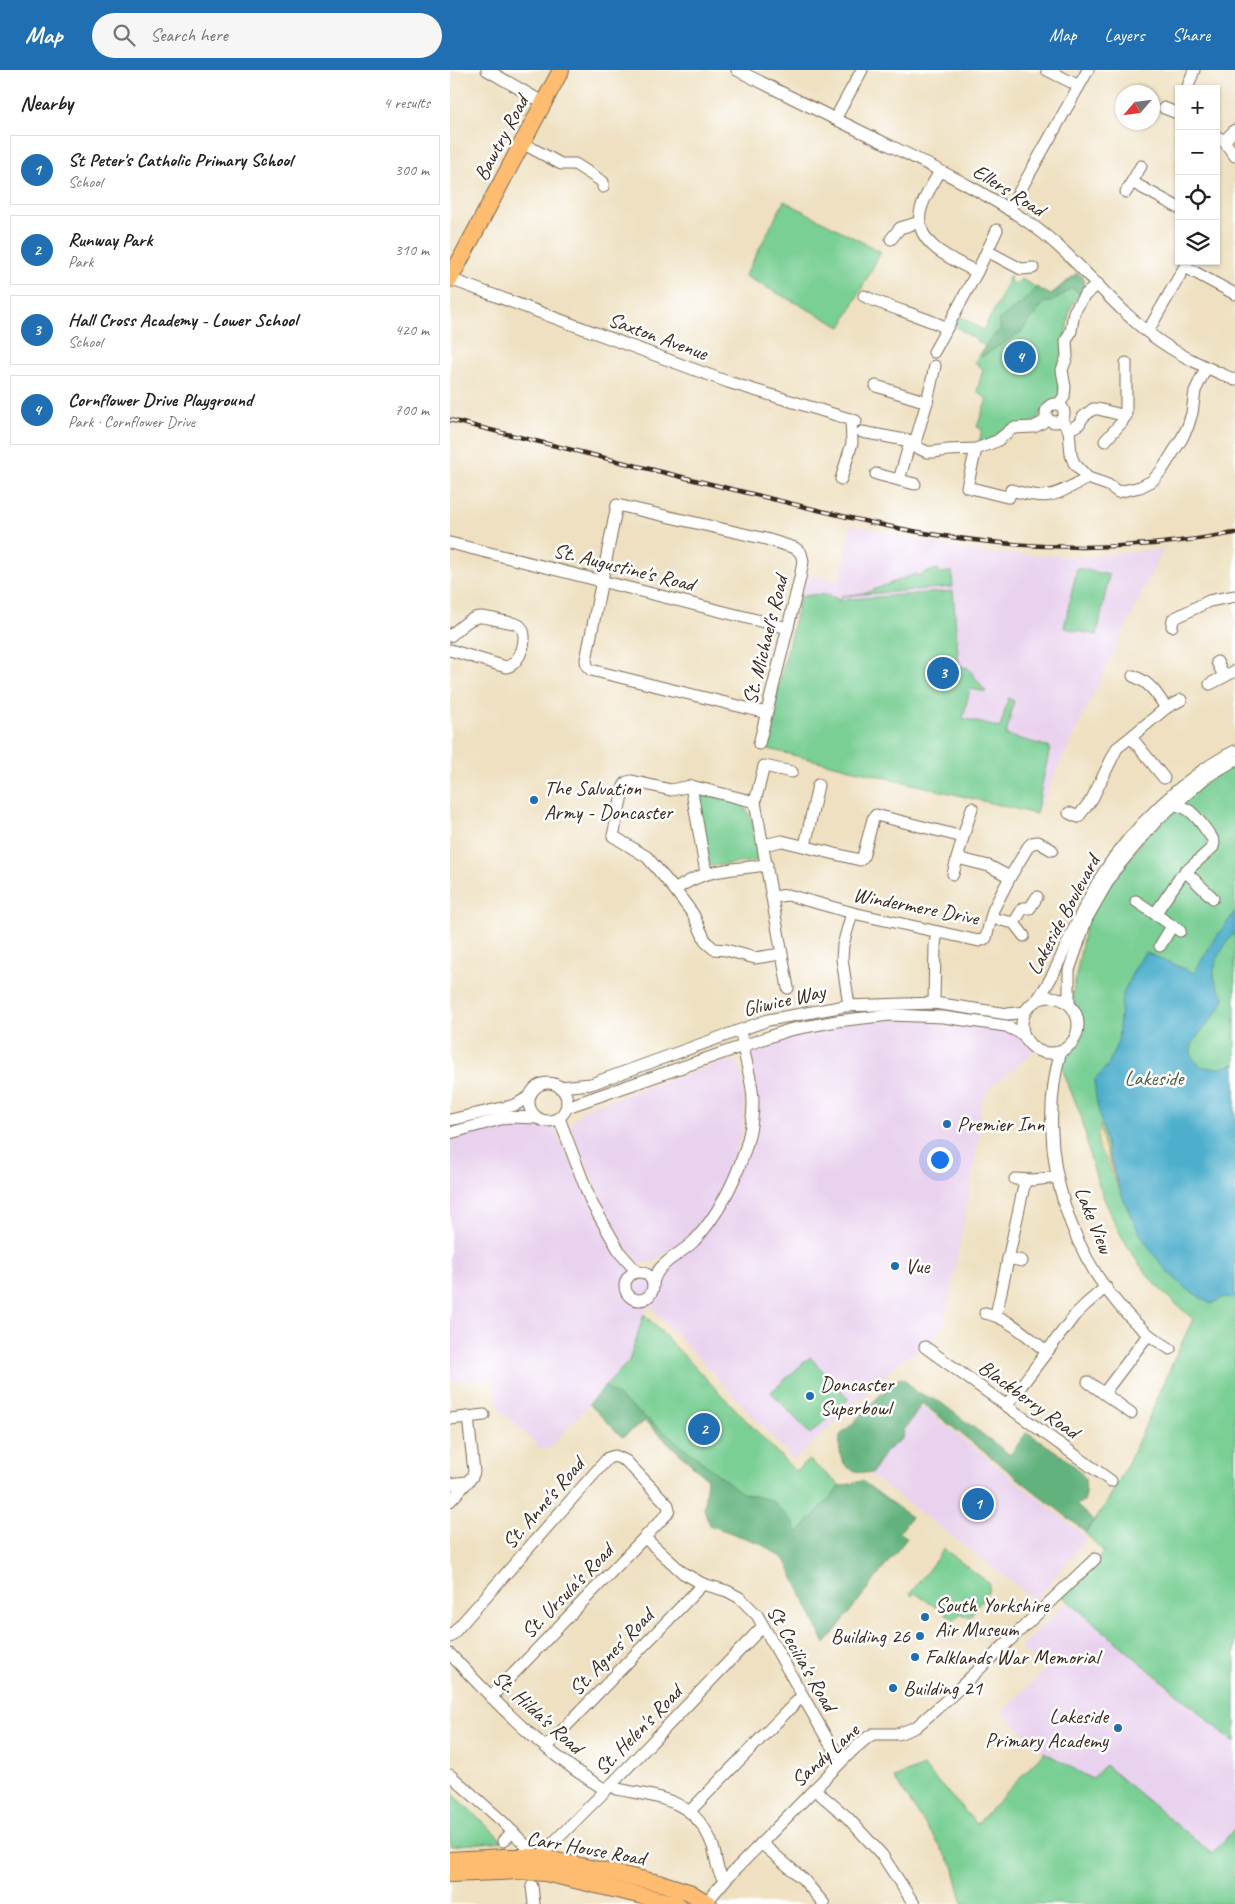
<!DOCTYPE html>
<meta charset="utf-8">
<style>
:root{--surface:#fff;--page:#f6f6f6;--text:#202124;--muted:#757577;--line:#e0e0e0;--accent:#1f6fb2}
body{margin:0;font-family:Caveat,sans-serif;background:var(--page);color:var(--text)}
.controls{position:absolute;right:15px;top:15px;display:grid;overflow:hidden;border-radius:0px;box-shadow:0 1px 4px #0004}
.controls button{width:45px;height:45px;display:grid;place-items:center;padding:0;border:0;border-bottom:1px solid var(--line);background:var(--surface);color:var(--text);font:25px sans-serif}
.compass{position:absolute;left:665px;top:15px;width:45px;height:45px;border-radius:50%;background:var(--surface);box-shadow:0 1px 4px #0004;rotate:242deg}
.you{position:absolute;left:489px;top:1089px;width:18px;height:18px;margin:-12px;border:4px solid #fff;border-radius:50%;background:#1a73e8;box-shadow:0 0 0 8px #1a73e833}
.badge{display:grid;place-items:center;width:32px;height:32px;border-radius:50%;background:var(--accent);color:#fff;font-size:16px;font-weight:700}
.pin{position:absolute;translate:-50% -50%;border:2px solid #fff;box-shadow:0 1px 5px #0006}
.list{margin:0;padding:0;list-style:none}
h2{display:flex;justify-content:space-between;align-items:center;height:65px;margin:0;padding:0 20px;font-size:21px}
h2 small{font-size:16px;font-weight:400;color:var(--muted)}
.list li{display:grid;grid-template-columns:32px 1fr auto;gap:15px;align-items:center;box-sizing:border-box;height:70px;margin:0 10px 10px;padding:0 10px;border:1px solid var(--line);border-radius:0px}
.list b{display:block;font-size:19px;white-space:nowrap}
.list p{margin:0;font-size:16px;white-space:nowrap;color:var(--muted)}
.list em{font-size:16px;font-style:normal;color:var(--muted)}
.icon{flex:none;width:28px;height:28px;fill:none;stroke:currentColor;stroke-width:2;stroke-linecap:round;stroke-linejoin:round}
.map{position:relative;flex:none;width:785px;height:1834px;overflow:hidden}
header{display:flex;align-items:center;gap:30px;box-sizing:border-box;height:70px;padding:0 25px;background:var(--accent);color:#fff}
header strong{font-size:24px}
nav{display:flex;gap:28px;margin-inline-start:auto;font-size:18px}
.search{width:350px;height:45px;background:var(--page);display:flex;align-items:center;gap:12px;box-sizing:border-box;padding:0 18px;border-radius:28px;color:var(--muted);font-size:19px}
main{display:flex}
aside{flex:1;background:var(--surface)}
.map>svg:first-child{display:block}
</style>
<header>
<strong>Map</strong>
<div class="search"><svg class="icon" aria-label="search" viewBox="0 0 24 24"><circle cx="10" cy="10" r="6"/><path d="M15 15l6 6"/></svg>Search here</div>
<nav><a>Map</a><a>Layers</a><a>Share</a></nav>
</header>
<main>
<aside>
<h2>Nearby<small>4 results</small></h2>
<ul class="list">
<li><span class="badge">1</span><div><b>St Peter's Catholic Primary School</b><p>School</p></div><em>300 m</em></li>
<li><span class="badge">2</span><div><b>Runway Park</b><p>Park</p></div><em>310 m</em></li>
<li><span class="badge">3</span><div><b>Hall Cross Academy - Lower School</b><p>School</p></div><em>420 m</em></li>
<li><span class="badge">4</span><div><b>Cornflower Drive Playground</b><p>Park · Cornflower Drive</p></div><em>700 m</em></li>
</ul>
</aside>
<div class="map">
<svg width="785" height="1834" viewBox="0 0 785 1834">
<rect width="100%" height="100%" fill="#fff"/>
<filter id="ink" filterUnits="userSpaceOnUse"><feTurbulence type="fractalNoise" baseFrequency=".02" numOctaves="2"/><feDisplacementMap in="SourceGraphic" scale="10" xChannelSelector="R" yChannelSelector="G"/><feConvolveMatrix kernelMatrix="1 2 1 2 8 2 1 2 1" color-interpolation-filters="sRGB"/></filter>
<filter id="wash" filterUnits="userSpaceOnUse"><feTurbulence type="fractalNoise" baseFrequency=".0096" numOctaves="4" result="noise"/><feDisplacementMap in="SourceGraphic" scale="20" xChannelSelector="R" yChannelSelector="G"/><feGaussianBlur stdDeviation="1.12" result="paint"/><feColorMatrix in="noise" values="0 0 0 0 0 0 0 0 0 0 0 0 0 0 0 0 0 1.4 0 .05"/><feComposite in="paint" operator="in"/></filter>
<g filter="url(#wash)">
<rect width="100%" height="100%" fill="#eee0c0"/>
<!-- built -->
<g fill="#e9d2ee">
<polygon points="401,455 531,483 630,487 713,479 586,744 314,678 355,504 390,511"/>
<polygon points="493,947 574,965 586,979 565,998 544,1014 537,1021 532,1031 530,1038 529,1068 499,1234 494,1254 486,1266 475,1277 454,1288 344,1390 199,1235 194,1244 179,1291 99,1379 91,1379 50,1340 43,1309 0,1311 0,1063 81,1040 100,1051 148,1145 187,1202 195,1204 201,1209 266,1144 301,1050 293,975 387,951"/>
<polygon points="285,990 291,1000 293,1011 294,1039 292,1064 274,1112 262,1137 235,1169 203,1192 191,1193 185,1189 170,1166 155,1137 121,1058 122,1052 134,1039 272,992"/>
<polygon points="469,1334 637,1467 586,1530 417,1402"/>
<polygon points="618,1531 785,1673 785,1758 763,1785 655,1695 642,1709 594,1682 552,1642 597,1598 570,1578"/>
</g>
<!-- green -->
<g fill="#79cf94" stroke="#5a7c59">
<polygon points="334,131 431,182 391,257 295,206"/>
<polygon points="627,203 634,216 620,239 612,285 607,298 610,323 608,327 596,334 587,350 529,374 532,359 527,357 537,329 527,321 533,299 525,292 535,276 505,256 510,246 533,260 550,229 560,205 561,214 568,212 571,209 600,225"/>
<polygon points="627,498 659,505 647,565 614,558"/>
<polygon points="488,499 490,503 502,502 503,517 391,526 415,523 465,504 470,506 474,503"/>
<path d="M503 521 509 596 518 598 536 622 520 619 513 648 550 658 558 628 564 631 556 665 600 677 586 744 314 678 350 527C363 524 377 522 389 530Z"/>
<path d="M785 690V1673L610 1524 654 1482 635 1463C642 1453 651 1443 657 1432 691 1374 713 1310 743 1249 732 1239 719 1229 709 1218 676 1183 656 1140 642 1094 637 1080 636 1064 632 1049 626 1031 616 1014 612 995L621 982 628 976 633 964 632 951 622 927 637 848 705 753Z"/>
<path d="M245 724C257 726 278 728 288 733 306 742 307 771 310 787L306 791 260 796Z"/>
<polygon points="194,1244 345,1401 359,1390 391,1416 348,1463 292,1423 257,1409 195,1351 172,1367 139,1334 179,1291"/>
<polygon points="360,1287 399,1329 360,1364 321,1322"/>
<polygon points="494,1479 539,1513 539,1520 519,1548 511,1543 505,1550 465,1523 462,1526 460,1524"/>
<polygon points="594,1682 642,1709 655,1695 762,1784 785,1758 785,1800 782,1804 785,1806 785,1834 513,1834 503,1796 444,1708 473,1696 527,1754"/>
<polygon points="0,1721 53,1771 0,1776"/>
</g>
<!-- forest -->
<g fill="#62b27e" stroke="#4e6e4e">
<path d="M627 203 634 208C635 214 633 218 630 224L622 218 602 232H595L570 263 531 287 538 272 551 258 548 250 572 233 586 217 601 225Z"/>
<path d="M450 1308 454 1309 467 1322 490 1332 560 1385 577 1362C590 1371 627 1394 634 1407 637 1414 635 1423 634 1431L626 1435 644 1451 636 1462 472 1333 461 1351 454 1359 453 1368 436 1381 422 1403C393 1403 388 1391 390 1365 411 1347 428 1324 450 1308Z"/>
<polygon points="155,1316 292,1423 321,1430 341,1450 348,1463 391,1416 412,1411 461,1447 450,1462 457,1468 375,1574 335,1489 309,1473 259,1455 254,1439 257,1408 195,1351 172,1367 139,1334"/>
</g>
<!-- sand -->
<path fill="#eeda9e" stroke="#94825e" d="M650 1055 653 1072 669 1119 655 1087C646 1079 647 1066 650 1055Z"/>
<!-- water -->
<path fill="#4dafcc" stroke="#446c75" d="M785 842V862C777 870 762 894 764 905 765 913 770 920 774 927 770 947 741 966 741 981 741 988 747 993 752 997L770 998 785 994V1228L774 1227 761 1234C751 1228 741 1222 732 1215 687 1177 664 1114 653 1058 649 1042 644 1026 645 1010L658 995 668 971 672 926 684 900 695 882 744 903 763 871Z"/>
</g>
<g filter="url(#ink)">
<g fill="none" stroke-linecap="round" stroke-linejoin="round">
<!-- minor casing -->
<g stroke="#7a6a57" stroke-width="13">
<g id="minor">
<polyline points="37,0 94,33"/>
<path d="M287 0C340 27 393 53 447 79 493 102 540 125 582 155 629 188 664 240 711 272 734 288 760 299 785 310"/>
<polyline points="597,0 629,16"/>
<polyline points="737,19 744,0"/>
<polyline points="714,38 724,42 729,41"/>
<polyline points="385,49 412,0"/>
<polyline points="766,66 774,71 785,86"/>
<polyline points="774,71 785,60"/>
<polyline points="72,73 111,94 125,94 153,112 153,117"/>
<polyline points="682,112 729,138"/>
<polyline points="676,122 691,96"/>
<polyline points="559,140 638,0"/>
<polyline points="441,169 450,158 470,152"/>
<polyline points="537,181 571,199 583,198"/>
<polyline points="735,197 785,224"/>
<polyline points="527,202 547,160"/>
<polyline points="0,209 278,312 406,351"/>
<path d="M414 226C441 239 470 245 497 258"/>
<polyline points="698,261 738,191"/>
<path d="M484 282 527 202C503 190 461 173 471 139 474 126 484 113 490 101"/>
<polyline points="477,332 485,296"/>
<circle cx="605" cy="343" r="9"/>
<polyline points="609,334 614,327 615,317 612,300 617,287 616,271 621,261 624,242 634,226 648,214"/>
<polyline points="611,350 619,360 621,385 624,393 638,408 658,415 668,422 690,417 702,411 712,400 731,370 738,356 742,343 745,321 756,298"/>
<polyline points="619,360 629,354 633,347 643,339 648,339 676,346"/>
<polyline points="412,362 466,372"/>
<polyline points="655,371 672,352 676,343 676,293"/>
<polyline points="464,376 477,382 483,382 498,380 526,379 547,371 563,358 584,357 592,353 597,348"/>
<path d="M526 379 517 417 557 427H559L561 420C601 431 602 426 638 408"/>
<polyline points="426,404 449,410 458,379 464,376 477,332 426,316"/>
<polyline points="391,409 402,373 401,349"/>
<polyline points="449,410 465,414"/>
<polyline points="0,473 338,558"/>
<polyline points="722,556 723,549 759,531 785,526"/>
<path d="M0 566C7 561 16 550 25 548 32 545 41 549 48 550 55 552 65 552 70 556 80 566 70 595 56 597L0 580"/>
<polyline points="767,592 774,606"/>
<path d="M683 606C700 612 707 624 716 638"/>
<polyline points="760,614 785,601"/>
<polyline points="309,674 350,508 353,491 351,483 345,478 316,469 167,435 136,590 137,596 141,600 317,643"/>
<polyline points="714,708 681,667 716,638 731,630"/>
<polyline points="241,716 256,803"/>
<polyline points="305,732 241,716 221,720 182,711 177,712 174,716 163,766 197,787 225,820 243,844 256,872 264,879 276,880 305,888 331,884"/>
<polyline points="619,743 628,747 642,729 667,678 681,667"/>
<polyline points="513,767 522,738"/>
<polyline points="313,775 332,771 410,790 413,787 423,749 426,745 513,767 503,804"/>
<polyline points="355,776 368,715"/>
<polyline points="507,788 539,796 560,807"/>
<polyline points="735,801 763,828"/>
<path d="M225 820C255 798 281 800 317 795"/>
<polyline points="322,827 338,825 403,843 529,871 536,868 543,840 560,807 578,777 582,773 588,772 602,780"/>
<polyline points="686,831 730,861"/>
<path d="M705 844 731 806 763 777 764 773 762 768C752 755 742 736 724 735"/>
<polyline points="541,848 564,853 573,838 580,838 587,827"/>
<polyline points="564,853 574,866"/>
<polyline points="710,876 722,856"/>
<polyline points="338,918 305,732 314,696 342,702"/>
<circle cx="600" cy="955" r="28"/>
<path d="M587 930C605 906 614 879 627 852 635 836 643 820 652 805 680 760 737 704 785 681"/>
<polyline points="484,933 485,875 487,862"/>
<polyline points="619,934 619,900 637,848 664,801 708,749 755,708 785,690"/>
<polyline points="399,935 392,889 393,875 402,843"/>
<path d="M611 980C583 1079 619 1198 698 1264 705 1270 713 1274 720 1279"/>
<circle cx="98" cy="1032" r="19"/>
<polyline points="110,1017 141,1014 318,950 395,936 484,933 558,944 575,942"/>
<polyline points="117,1037 339,960 387,951 440,945 493,947 556,956 574,965"/>
<polyline points="109,1048 141,1132 171,1184 187,1202"/>
<polyline points="0,1050 65,1035 79,1027"/>
<polyline points="0,1063 58,1047 87,1048"/>
<polyline points="565,1109 583,1110 607,1107"/>
<polyline points="558,1188 572,1191"/>
<circle cx="189" cy="1216" r="14"/>
<path d="M203 1214C206 1193 230 1185 244 1171 275 1138 303 1078 303 1032 303 1010 294 990 292 968"/>
<path d="M535 1243C558 1247 578 1267 596 1281"/>
<polyline points="546,1245 575,1111"/>
<polyline points="475,1277 661,1411"/>
<polyline points="638,1312 681,1343"/>
<polyline points="654,1323 698,1265"/>
<polyline points="556,1336 624,1246 635,1235 656,1217"/>
<polyline points="0,1349 34,1345"/>
<polyline points="0,1414 17,1412"/>
<polyline points="0,1431 22,1407 24,1402 18,1347"/>
<polyline points="195,1468 233,1503 253,1514 277,1521 290,1528 307,1545 380,1674 394,1688"/>
<polyline points="0,1567 158,1388 165,1386 176,1391 218,1435 219,1440 217,1444 41,1627"/>
<path d="M0 1584C47 1634 96 1685 156 1720"/>
<polyline points="96,1677 253,1514"/>
<polyline points="0,1705 52,1751 90,1790"/>
<path d="M161 1715 167 1719C208 1727 245 1729 262 1774 267 1786 265 1801 275 1810"/>
<polyline points="364,1719 397,1747 432,1785 464,1834"/>
<polyline points="240,1741 352,1626"/>
<polyline points="53,1771 63,1762"/>
<polyline points="311,1773 353,1809 374,1834"/>
<polyline points="89,1787 156,1720 313,1556"/>
<polyline points="82,1816 84,1834"/>
<polyline points="255,1834 275,1810 404,1679 418,1667 423,1664 448,1664 466,1657 501,1626 645,1489"/>
</g>
</g>
<!-- highway casing -->
<g stroke="#7a6a57" stroke-width="18">
<g id="highway">
<polyline points="0,209 111,0"/>
<polyline points="0,1790 53,1787 89,1787 214,1814 239,1822 259,1834"/>
<polyline points="0,1804 70,1801 95,1803 227,1834"/>
</g>
</g>
<!-- minor -->
<use href="#minor" stroke="#fff" stroke-width="11"/>
<!-- highway -->
<use href="#highway" stroke="#fdbc6f" stroke-width="16"/>
<!-- rail casing -->
<g stroke="#3b2a1e" stroke-width="4.5">
<path id="rail" d="M0 350C94 373 187 396 281 419 354 436 427 457 501 467 594 481 692 480 785 463"/>
</g>
<!-- rail -->
<use href="#rail" stroke="#fff" stroke-width="2.5" stroke-dasharray="8" stroke-linecap="butt"/>
</g>
</g>
<!-- markers -->
<g fill="#1f6fb2" stroke="#fff" stroke-width="2">
<circle cx="84" cy="730" r="5"/>
<circle cx="497" cy="1054" r="5"/>
<circle cx="445" cy="1196" r="5"/>
<circle cx="360" cy="1326" r="5"/>
<circle cx="475" cy="1547" r="5"/>
<circle cx="470" cy="1566" r="5"/>
<circle cx="465" cy="1587" r="5"/>
<circle cx="443" cy="1618" r="5"/>
<circle cx="668" cy="1658" r="5"/>
</g>
<g text-anchor="middle" stroke-width="5" stroke-linejoin="round" paint-order="stroke">
<!-- street labels -->
<g font-size="21" fill="#3b2a1e" stroke="#fff">
<text transform="translate(51 68) rotate(-62)" y="7">Bawtry Road</text>
<text transform="translate(559 120) rotate(32)" y="7">Ellers Road</text>
<text transform="translate(208 266) rotate(20)" y="7">Saxton Avenue</text>
<text transform="translate(174 497) rotate(14)" y="7">St. Augustine's Road</text>
<text transform="translate(315 570) rotate(-76)" y="7">St. Michael's Road</text>
<text transform="translate(466 836) rotate(11)" y="7">Windermere Drive</text>
<text transform="translate(613 845) rotate(-62)" y="7">Lakeside Boulevard</text>
<text transform="translate(334 930) rotate(-13)" y="7">Gliwice Way</text>
<text transform="translate(644 1150) rotate(68)" y="7">Lake View</text>
<text transform="translate(579 1329) rotate(36)" y="7">Blackberry Road</text>
<text transform="translate(93 1433) rotate(-49)" y="7">St. Anne's Road</text>
<text transform="translate(117 1521) rotate(-46)" y="7">St. Ursula's Road</text>
<text transform="translate(161 1582) rotate(-46)" y="7">St. Agnes' Road</text>
<text transform="translate(352 1588) rotate(60)" y="7">St Cecilia's Road</text>
<text transform="translate(88 1642) rotate(42)" y="7">St. Hilda's Road</text>
<text transform="translate(188 1660) rotate(-46)" y="7">St. Helen's Road</text>
<text transform="translate(375 1685) rotate(-42)" y="7">Sandy Lane</text>
<text transform="translate(136 1778) rotate(10)" y="7">Carr House Road</text>
</g>
<!-- poi labels -->
<g font-size="21" fill="#3b2a1e" stroke="#fff" text-anchor="start">
<text x="94" y="725">The Salvation<tspan x="94" dy="24">Army - Doncaster</tspan></text>
<text x="507" y="1061">Premier Inn</text>
<text x="455" y="1203">Vue</text>
<text x="370" y="1321">Doncaster<tspan x="370" dy="24">Superbowl</tspan></text>
<text x="485" y="1542">South Yorkshire<tspan x="485" dy="24">Air Museum</tspan></text>
<text x="460" y="1573" text-anchor="end">Building 26</text>
<text x="475" y="1594">Falklands War Memorial</text>
<text x="453" y="1625">Building 21</text>
<text x="658" y="1653" text-anchor="end">Lakeside<tspan x="658" dy="24">Primary Academy</tspan></text>
</g>
<!-- park labels -->
<g font-size="21" fill="#4e5c41" stroke="#fff">
<text x="704" y="1015">Lakeside</text>
</g>
</g>
</svg>
<div class="controls">
<button>+</button>
<button>−</button>
<button><svg class="icon" aria-label="locate" viewBox="0 0 24 24"><circle cx="12" cy="12" r="6"/><path d="M12 2v4M12 18v4M2 12h4M18 12h4"/></svg></button>
<button><svg class="icon" aria-label="layers" viewBox="0 0 24 24"><path d="M12 4l9 5-9 5-9-5zM3 14l9 5 9-5"/></svg></button>
</div>
<svg class="compass" viewBox="-18 -18 36 36"><path d="M0-13l5 13h-10z" fill="#e53935"/><path d="M0 13l5-13h-10z" fill="#757577"/></svg>
<div class="you"></div>
<div class="pin badge" style="left:528px;top:1434px">1</div>
<div class="pin badge" style="left:254px;top:1359px">2</div>
<div class="pin badge" style="left:493px;top:603px">3</div>
<div class="pin badge" style="left:570px;top:287px">4</div>
</div>
</main>
